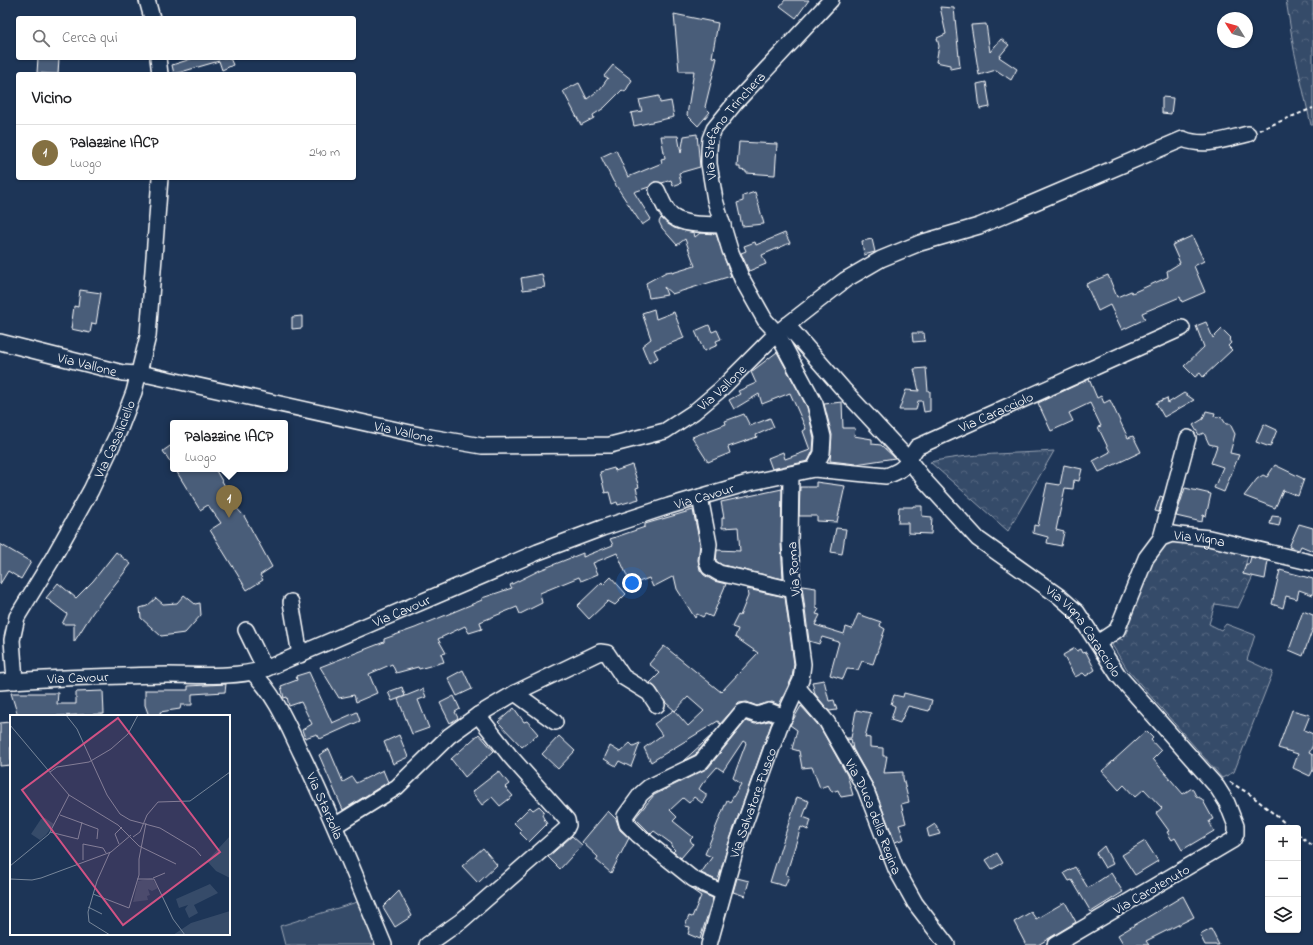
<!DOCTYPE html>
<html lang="it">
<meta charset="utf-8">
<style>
:root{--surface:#fff;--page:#f6f6f6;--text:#202124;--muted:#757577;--line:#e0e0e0;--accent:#847042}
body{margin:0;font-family:"Indie Flower",sans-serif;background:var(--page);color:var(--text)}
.controls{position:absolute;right:12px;bottom:12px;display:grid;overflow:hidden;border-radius:4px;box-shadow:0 1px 3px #0004}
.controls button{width:36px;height:36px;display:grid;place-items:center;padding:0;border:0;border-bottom:1px solid var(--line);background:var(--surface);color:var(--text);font:20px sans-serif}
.compass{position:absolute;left:1217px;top:12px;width:36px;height:36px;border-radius:50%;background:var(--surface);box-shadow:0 1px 3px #0004;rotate:307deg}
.you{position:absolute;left:632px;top:583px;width:14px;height:14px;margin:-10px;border:3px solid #fff;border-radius:50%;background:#1a73e8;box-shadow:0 0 0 6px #1a73e833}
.badge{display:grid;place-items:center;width:26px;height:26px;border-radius:50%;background:var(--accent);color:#fff;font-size:13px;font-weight:700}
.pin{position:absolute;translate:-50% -33px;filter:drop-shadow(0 1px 2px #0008)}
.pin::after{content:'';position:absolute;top:21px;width:14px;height:12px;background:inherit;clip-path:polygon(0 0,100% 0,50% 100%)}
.popup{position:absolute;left:170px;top:420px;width:118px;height:52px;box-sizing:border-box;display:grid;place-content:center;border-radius:4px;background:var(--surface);filter:drop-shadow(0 1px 3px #0005);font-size:13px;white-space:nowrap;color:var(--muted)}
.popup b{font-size:15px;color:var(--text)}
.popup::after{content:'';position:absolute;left:50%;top:100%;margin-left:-8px;border:8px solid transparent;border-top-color:var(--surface)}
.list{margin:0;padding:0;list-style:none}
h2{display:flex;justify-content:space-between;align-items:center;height:52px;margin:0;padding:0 16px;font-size:17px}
h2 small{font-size:13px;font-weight:400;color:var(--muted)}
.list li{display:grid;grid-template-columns:26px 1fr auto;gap:12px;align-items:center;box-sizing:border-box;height:56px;padding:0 16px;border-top:1px solid var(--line)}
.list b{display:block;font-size:15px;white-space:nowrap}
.list p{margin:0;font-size:13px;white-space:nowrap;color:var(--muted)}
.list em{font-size:13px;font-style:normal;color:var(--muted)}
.icon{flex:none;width:22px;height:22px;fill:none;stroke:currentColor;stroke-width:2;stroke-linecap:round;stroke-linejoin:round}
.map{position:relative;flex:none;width:1313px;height:945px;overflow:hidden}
.search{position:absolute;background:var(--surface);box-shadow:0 1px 3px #0004;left:16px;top:16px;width:340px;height:44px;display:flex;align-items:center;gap:10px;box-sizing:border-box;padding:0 14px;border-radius:4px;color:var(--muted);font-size:15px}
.panel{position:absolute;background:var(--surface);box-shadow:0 1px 3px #0004;left:16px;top:72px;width:340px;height:108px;border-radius:4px}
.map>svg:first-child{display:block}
</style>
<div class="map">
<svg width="1313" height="945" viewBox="0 0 1313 945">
<defs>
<pattern id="forest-crowns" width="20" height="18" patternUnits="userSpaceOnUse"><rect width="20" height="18" fill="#364b69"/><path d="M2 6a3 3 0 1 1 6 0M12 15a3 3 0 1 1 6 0" fill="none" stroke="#546680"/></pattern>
</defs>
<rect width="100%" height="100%" fill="#1d3557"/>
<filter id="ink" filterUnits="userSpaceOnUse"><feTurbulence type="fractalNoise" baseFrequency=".025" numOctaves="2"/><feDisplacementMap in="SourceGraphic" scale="8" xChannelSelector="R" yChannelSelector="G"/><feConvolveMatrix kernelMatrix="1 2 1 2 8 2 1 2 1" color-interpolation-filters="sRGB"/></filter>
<g filter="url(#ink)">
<!-- grass -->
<polygon fill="#364b69" stroke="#9aa5b4" points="357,902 376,945 285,945 280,926"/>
<!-- forest -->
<g fill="url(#forest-crowns)" stroke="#9aa5b4">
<polygon points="1286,0 1313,0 1313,125 1311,125 1294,50"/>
<path d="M1054 451 1008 531 930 462C969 453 1013 454 1054 451Z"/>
<polygon points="1175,538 1249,552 1243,574 1253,576 1238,608 1215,604 1209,624 1221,630 1226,624 1255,635 1247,660 1273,672 1234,772 1222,778 1127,669 1112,645 1118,638 1123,640 1129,626 1126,622 1148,561 1162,543"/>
</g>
<!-- building -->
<g fill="#4a5d79" stroke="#fff">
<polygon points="785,0 809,0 796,18 780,6"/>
<polygon points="940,7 954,8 960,67 950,69 950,65 936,62 939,46 937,38 946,34"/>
<polygon points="674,14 718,23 712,57 717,58 705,107 710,112 698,126 687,115 694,71 679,71"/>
<polygon points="986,24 990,52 1001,39 1009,45 999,57 1017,69 1011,80 996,70 979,75 971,25"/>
<polygon points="38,58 59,58 58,74 37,73"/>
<polygon points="194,58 230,58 233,65 222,70 219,61 174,74 172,65"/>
<polygon points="613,65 632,80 625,92 622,90 604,108 593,115 594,118 581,125 563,91 579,83 587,99 600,89 608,78 604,76"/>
<polygon points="986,82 990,107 980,109 977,84"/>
<polygon points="659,96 660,103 671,101 674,117 634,126 631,113 642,111 639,100"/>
<polygon points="1162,97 1173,98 1171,114 1162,113"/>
<polygon points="697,134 700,167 679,173 681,183 673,186 671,180 662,183 654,182 649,187 634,192 651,219 642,225 613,181 601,157 616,150 628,177 662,163 661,159 665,158 661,136 678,136 681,153 684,136"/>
<polygon points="739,142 777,144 775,175 746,173 746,171 740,170 740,167 737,167"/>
<polygon points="755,192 764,224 742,226 737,203 743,201 743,196"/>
<polygon points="661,218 674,228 694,233 695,237 700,233 716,234 731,276 672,294 664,287 667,295 649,298 646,283 666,272 672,271 672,273 695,266 685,239 677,245 662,228 659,222"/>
<polygon points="785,233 790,243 762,255 766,264 749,271 741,253 746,251 744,246 755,242 756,245"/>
<polygon points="1192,236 1204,261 1194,266 1205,292 1182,302 1180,297 1142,313 1145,319 1122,330 1110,305 1098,311 1086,284 1108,275 1117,297 1131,291 1132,293 1168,277 1167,271 1180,263 1172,245"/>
<polygon points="872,239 875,252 864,255 862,241"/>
<polygon points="542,274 545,287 523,290 521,278"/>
<polygon points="80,290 101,293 96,324 92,323 90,333 71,329 74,306 78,307"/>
<polygon points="654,309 656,319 674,312 684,338 654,350 658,358 649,363 642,346 651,339 642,313"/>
<polygon points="302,316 302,328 292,329 292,317"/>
<polygon points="1206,322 1213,338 1222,329 1231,338 1229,340 1231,343 1228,346 1232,350 1203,377 1200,373 1195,377 1184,366 1204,347 1196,326"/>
<polygon points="709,325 712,332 717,330 721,339 716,341 718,345 704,351 695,331"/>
<polygon points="912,333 924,333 925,341 913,342"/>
<polygon points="777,352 807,407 814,438 813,451 808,461 772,469 768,458 783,452 785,459 810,450 803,431 806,429 790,393 762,404 759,394 734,409 729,400 740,394 738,391 756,383 751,372"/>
<polygon points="926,368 928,391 930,391 930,411 924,412 922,401 918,401 916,410 899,410 906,390 919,391 914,369"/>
<polygon points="1089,379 1097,398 1101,396 1104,403 1110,400 1128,438 1133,436 1141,452 1099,472 1093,461 1110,452 1098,427 1101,426 1090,403 1069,413 1073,421 1051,431 1038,403"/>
<polygon points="1184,393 1194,400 1164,417 1156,403 1167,398 1168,403"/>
<polygon points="842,402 843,428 855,428 854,436 872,439 872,444 881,445 895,458 856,464 830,461 832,435 824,404"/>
<polygon points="1206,411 1215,413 1214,416 1222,418 1226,424 1230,424 1235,434 1230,453 1239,455 1224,492 1214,488 1223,467 1211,463 1217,446 1209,444 1204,433 1199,435 1193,425 1203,419"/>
<polygon points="744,414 750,426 770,418 774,427 756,435 757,437 728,447 730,453 708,462 692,437 726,424 725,421"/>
<polygon points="1264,424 1277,430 1270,447 1256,442"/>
<polygon points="173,444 173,466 163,451"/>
<polygon points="632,465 639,487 636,488 639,499 618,505 617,502 612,504 609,492 605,493 600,472 614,468 615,471"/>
<polygon points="1064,465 1082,469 1079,481 1074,480 1073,489 1065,488 1056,530 1064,532 1061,546 1047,543 1048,537 1033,533 1034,525 1038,526 1047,483 1060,485"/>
<polygon points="1275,465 1304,479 1298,496 1283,490 1275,508 1244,496 1257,479 1263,475 1267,477"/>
<polygon points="175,469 215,469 232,498 229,500 244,516 272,567 260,575 263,580 247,590 210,530 221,523 208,505 200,510"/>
<polygon points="816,482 845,486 837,522 817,521 817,516 799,516 800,487 816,487"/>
<polygon points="1185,488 1211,494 1206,516 1203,515 1202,522 1176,516"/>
<polygon points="782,489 781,543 783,579 722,565 716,561 717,550 740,551 738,527 722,528 722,518 724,518 721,502"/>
<polygon points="1160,496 1163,497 1159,512 1155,511"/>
<polygon points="913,506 922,506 922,516 932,517 931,534 908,533 908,523 898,523 899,507 913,507"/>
<polygon points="693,510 700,544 698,560 700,570 704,575 714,581 726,584 712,617 705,614 703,617 697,614 695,618 677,589 674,576 653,587 649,578 631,585 617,553 593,563 598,574 581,581 579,577 540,593 542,603 520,614 517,607 480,622 482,629 469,633 465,626 438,639 446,653 441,654 444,662 419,669 418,667 396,673 392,664 369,674 377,693 356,702 354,695 339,698 320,667 384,642 384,639 415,628 482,600 482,598 512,588 510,585 540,570 583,553 583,557 613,545 610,539 645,527 645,524"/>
<polygon points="1272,516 1281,517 1279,526 1270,524"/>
<polygon points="1299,524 1313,528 1313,551 1301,546 1299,550 1289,547"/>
<polygon points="836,528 846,529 842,554 831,552"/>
<polygon points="0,544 31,562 21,579 8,571 0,584"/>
<polygon points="116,552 131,564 93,612 74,642 74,624 62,624 67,614 46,598 58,583 76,598 93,581"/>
<polygon points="1251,557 1268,561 1265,579 1243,574 1246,564 1249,564"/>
<polygon points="1280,570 1313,579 1313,595 1299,590 1297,599 1286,596 1283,608 1272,604"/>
<polygon points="611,577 626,594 615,605 608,601 589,619 577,606 602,582 603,585"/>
<polygon points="802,586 816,588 816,608 819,609 816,614 820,615 815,625 844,634 846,627 852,629 858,614 881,622 880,626 885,629 873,664 862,661 858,670 847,669 843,679 830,675 839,642 822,637 819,644 809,641"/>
<polygon points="747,589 785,597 794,664 792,678 779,705 772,702 757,706 747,702 739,703 720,724 718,721 651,762 644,748 662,735 654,724 674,710 688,726 704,711 688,697 675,711 665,702 656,688 650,683 660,673 649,664 664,646 721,692 758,653 735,637 738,629 732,627 738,615 740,616 748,596"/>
<polygon points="184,595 195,604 200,603 201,615 185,633 161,636 141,618 140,608 147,606 156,598 163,604 177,603"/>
<polygon points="1303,611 1313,615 1313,628 1303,656 1289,650"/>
<polygon points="1075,648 1077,651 1081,649 1083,653 1086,652 1095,670 1086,676 1083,673 1075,677 1063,655"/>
<polygon points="463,670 472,689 457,696 448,678"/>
<polygon points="309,672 332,723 357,712 360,721 320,739 317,734 305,738 302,730 312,724 301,702 289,706 287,697 284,698 281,686 297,680 296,676"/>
<polygon points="824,680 829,701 834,700 837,710 829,711 815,694 812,682"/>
<polygon points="226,684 225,692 192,694 192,705 181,705 180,709 160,712 161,716 149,716 145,705 145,690 188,690 188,686"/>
<polygon points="402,687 405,696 392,701 388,692"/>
<polygon points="423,689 426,697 418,700 429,728 412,734 398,699"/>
<polygon points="103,691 104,714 57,716 18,716 11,693 58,693 57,704 76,704 76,692"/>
<polygon points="904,693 932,700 929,711 908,706 900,723 891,720 895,706 891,704 894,695 903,697"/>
<polygon points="454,696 460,709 455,712 458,718 450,723 440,703"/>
<polygon points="801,706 820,727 847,775 853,795 841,797 838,790 832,792 828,785 820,788 812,767 802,768 799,751 792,749 797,730 790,725"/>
<polygon points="514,708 524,722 527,721 538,734 522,747 498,722"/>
<polygon points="856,710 871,713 865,737 870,738 870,747 883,748 883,756 887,756 884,773 903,772 903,778 909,802 901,804 906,823 899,825 904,839 895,842 873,785 853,749 851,739 848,740 846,738 851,738"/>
<polygon points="1292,710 1310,715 1304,730 1313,734 1313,745 1309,753 1313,755 1313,770 1310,776 1293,768 1298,754 1278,748"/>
<polygon points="746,721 755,724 769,721 772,722 728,845 718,881 701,873 712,857 705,854 727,800 730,802 741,784 733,778 746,743 743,741 723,771 717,767 702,784 699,789 706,794 706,797 702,803 694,797 689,803 683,798 670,810 677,817 673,821 693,837 690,840 693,844 681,858 673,852 675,850 671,846 672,844 654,831 651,834 635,818 654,795 708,768"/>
<polygon points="10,722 11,765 0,766 0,723"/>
<polygon points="1146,731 1153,738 1151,740 1161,751 1153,759 1183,794 1192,788 1196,796 1202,799 1213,819 1209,821 1214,831 1182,850 1175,838 1172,840 1167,832 1169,831 1156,813 1162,808 1144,789 1135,797 1124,785 1119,790 1102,771"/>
<polygon points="479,734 494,751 465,777 451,759"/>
<polygon points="399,735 408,757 393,764 384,742"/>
<polygon points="712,735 695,755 683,761"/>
<polygon points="559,736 575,751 558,769 542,754"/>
<polygon points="630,743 633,746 640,743 631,767 619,761 616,766 604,759 610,746 620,752"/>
<polygon points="329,749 343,782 352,777 356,783 383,770 388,782 343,810 319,755"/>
<polygon points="499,771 509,784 505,787 513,796 500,806 492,797 482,805 472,792"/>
<polygon points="797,797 809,801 803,817 811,820 808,830 801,827 786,875 789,876 785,886 770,882"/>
<polygon points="539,806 544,811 542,815 547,824 529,842 520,833 522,831 514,823 530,807 533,810"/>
<polygon points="608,811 616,819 620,830 629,838 611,873 596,860 598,857 582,842"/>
<polygon points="935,824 940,834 929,837 927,829"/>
<polygon points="572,836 582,845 560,869 548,857"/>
<polygon points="1145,841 1158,861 1135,875 1122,855"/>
<polygon points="1104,846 1113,864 1105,868 1096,853"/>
<polygon points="483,848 497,865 478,883 462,866"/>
<polygon points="997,853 1003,863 992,869 986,860"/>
<polygon points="1075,867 1088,888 1111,873 1123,892 1091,912 1072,880 1069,881 1064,873"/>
<polygon points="737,878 749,881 745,896 733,892"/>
<polygon points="691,889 713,898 700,939 688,934 690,927 685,926 689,916 692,917 701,896"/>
<polygon points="399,891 412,916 395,927 383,907"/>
<polygon points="1183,896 1194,917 1146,941 1149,945 1124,945 1118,935"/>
<polygon points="1065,902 1076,922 1038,945 1026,945 1014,922 1031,912 1036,919"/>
<polygon points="1211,929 1219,945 1205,945 1200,935"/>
</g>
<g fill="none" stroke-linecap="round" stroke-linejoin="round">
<!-- minor casing -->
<g stroke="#fff" stroke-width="18">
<g id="minor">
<polyline points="147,0 152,18"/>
<polyline points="158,58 160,74"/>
<path d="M657 190C661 198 665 211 673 217 686 226 708 224 723 225"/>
<path id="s1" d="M787 325 843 389 908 459 926 482 978 539 1060 597 1077 612 1118 675 1217 787 1227 803 1236 826V834L1233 840 1055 945"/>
<path id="s2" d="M0 342 123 373 149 375 424 436 482 446 610 445 665 431 694 412 720 390 777 333 845 280 881 259 920 243 979 226 1183 139C1205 148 1226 139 1248 134"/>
<path id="s3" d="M814 469 822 453 823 437 815 404 777 333 765 320 742 279 730 250 715 200 709 164V150L710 139 714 129 735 103 831 0"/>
<polyline points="700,497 709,544 707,561 709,567 719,573 793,590"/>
<polyline points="1161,538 1188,438"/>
<polyline points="291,602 300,655"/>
<polyline points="246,630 265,669"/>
<path id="s4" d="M1099 642 1117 630 1146 558 1161 538 1172 534 1179 535 1209 538 1313 563"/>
<path id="s5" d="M253 673C275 694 288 726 301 753 332 816 357 880 384 945"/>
<path id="s6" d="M15 681 12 640 17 617 53 558 91 490 119 431 134 392 148 336 160 178"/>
<path id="s7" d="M0 682C56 677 112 676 168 675 200 675 235 678 265 669L538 552 602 528 669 506 748 483 814 469 886 476C907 469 905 464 917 447L1182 328"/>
<path id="s8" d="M799 689 827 722 865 788 896 869 915 903 947 945"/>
<polyline points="515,693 555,722"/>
<polyline points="336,825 397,787 449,736 478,715 515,693 600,652 607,653 623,677 649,693 657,705"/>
<polyline points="723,893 693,879 638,835 627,824 625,816 641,794 649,787 701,762 742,712 745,711 757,715 769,711 785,717"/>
<polyline points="427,945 461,921 566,829 568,825 567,820 510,756 478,715"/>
<path id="s9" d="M709 945 736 848 779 728 801 680 803 664 793 590 790 543 791 474"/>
</g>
</g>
<!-- path -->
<g stroke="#fff" stroke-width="2" stroke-dasharray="4 3" stroke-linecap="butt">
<polyline points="1259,130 1313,108"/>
<polyline points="1230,782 1251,795 1291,828"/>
<polyline points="1298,834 1313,846"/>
</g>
<!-- minor -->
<use href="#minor" stroke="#1d3557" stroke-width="15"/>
</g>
</g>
<g text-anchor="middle" stroke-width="4" stroke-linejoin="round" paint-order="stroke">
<!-- street labels -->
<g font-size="14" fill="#fff" stroke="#1d3557">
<text dy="5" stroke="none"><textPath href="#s3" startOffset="380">Via Stefano Trinchera</textPath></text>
<text dy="5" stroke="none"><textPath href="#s2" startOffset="90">Via Vallone</textPath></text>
<text dy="5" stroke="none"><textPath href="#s2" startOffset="750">Via Vallone</textPath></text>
<text dy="5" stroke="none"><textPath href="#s7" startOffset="1054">Via Caracciolo</textPath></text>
<text dy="5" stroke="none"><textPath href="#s2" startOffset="414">Via Vallone</textPath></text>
<text dy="5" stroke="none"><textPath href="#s6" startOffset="268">Via Casaliciello</textPath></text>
<text dy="5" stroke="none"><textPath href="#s7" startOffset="738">Via Cavour</textPath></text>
<text dy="5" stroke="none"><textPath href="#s4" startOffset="164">Via Vigna</textPath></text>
<text transform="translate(793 569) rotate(-94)" y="5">Via Roma</text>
<text dy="5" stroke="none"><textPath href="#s7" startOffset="414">Via Cavour</textPath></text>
<text dy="5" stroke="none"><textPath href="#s1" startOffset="429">Via Vigna Caracciolo</textPath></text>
<text dy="5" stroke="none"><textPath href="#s7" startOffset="78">Via Cavour</textPath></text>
<text dy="5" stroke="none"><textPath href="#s9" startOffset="149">Via Salvatore Fusco</textPath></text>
<text dy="5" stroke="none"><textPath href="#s5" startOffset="152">Via Starzolla</textPath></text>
<text dy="5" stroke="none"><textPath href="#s8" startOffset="149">Via Duca della Regina</textPath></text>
<text transform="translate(1151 889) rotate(-30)" y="5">Via Carotenuto</text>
</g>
</g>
<!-- overview -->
<g transform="translate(10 715)">
<rect width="220" height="220" fill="#1d3557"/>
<path d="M35 103 44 109 36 120 30 125 21 119 31 104Z" fill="#364b69"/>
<path d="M220 121V163L206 156 197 146ZM142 163 148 173 142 176 138 174 140 180 137 181 138 185 123 187 128 166ZM200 169 208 178 184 190 188 198 179 203 175 194 178 190 169 193 166 184ZM220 196V220H163L181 208Z" fill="#364b69"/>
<path fill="none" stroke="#77869a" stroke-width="1" d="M56 0 67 14 97 80 110 99 120 105 150 113 185 134 191 141M0 10 59 80 108 110 129 131 166 149M40 57 47 52 79 47 101 34 118 19 128 0M50 100 88 114 87 124M40 117 68 124 72 107M123 122 130 117 137 100 148 87 180 86 220 57M109 129 105 119 112 112M100 137 87 166 78 197 79 207 100 220M73 145V129L93 133 96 138M0 151 39 119 59 80M143 163 155 158M0 164 22 165 31 163 101 137 121 120M127 164H144L163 204 175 220M83 179 119 193 129 160V144L136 108M78 192 92 199"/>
<path fill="#d15284" fill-opacity="0.15" stroke="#d15284" stroke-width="2" d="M108 3 210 137 113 210 12 75Z"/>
<rect width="220" height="220" fill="none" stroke="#fff" stroke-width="2"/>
</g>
</svg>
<div class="controls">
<button>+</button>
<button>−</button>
<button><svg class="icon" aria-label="layers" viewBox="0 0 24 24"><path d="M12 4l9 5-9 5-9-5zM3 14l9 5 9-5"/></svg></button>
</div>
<svg class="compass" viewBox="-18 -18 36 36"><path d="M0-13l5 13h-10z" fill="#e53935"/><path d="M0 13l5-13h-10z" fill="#757577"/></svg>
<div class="you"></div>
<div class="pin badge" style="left:229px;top:518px">1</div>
<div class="popup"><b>Palazzine IACP</b>Luogo</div>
<div class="search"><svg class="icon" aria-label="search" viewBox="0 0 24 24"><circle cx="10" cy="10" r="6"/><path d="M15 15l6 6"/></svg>Cerca qui</div>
<section class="panel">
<h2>Vicino<small></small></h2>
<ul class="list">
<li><span class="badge">1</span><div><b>Palazzine IACP</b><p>Luogo</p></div><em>240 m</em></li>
</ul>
</section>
</div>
